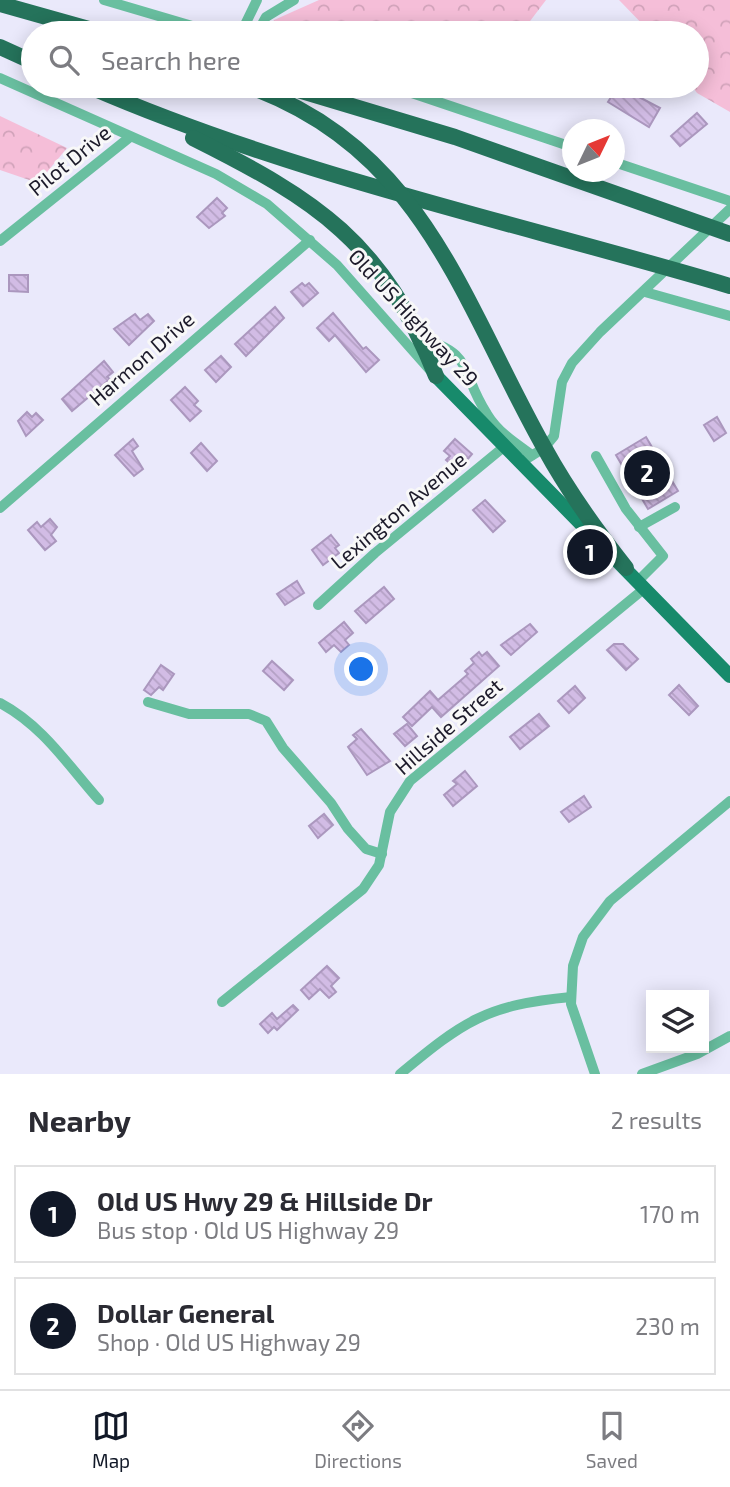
<!DOCTYPE html>
<meta charset="utf-8">
<style>
:root{--surface:#fff;--page:#f2f2f3;--text:#2b2b33;--muted:#7c7c81;--line:#e1e1e2;--accent:#111827}
body{margin:0;font-family:"Exo 2",sans-serif;background:var(--page);color:var(--text)}
.controls{position:absolute;right:21px;bottom:21px;display:grid;overflow:hidden;border-radius:0px;box-shadow:0 4px 18px #0003}
.controls button{width:63px;height:63px;display:grid;place-items:center;padding:0;border:0;border-bottom:2px solid var(--line);background:var(--surface);color:var(--text);font:35px sans-serif}
.compass{position:absolute;left:562px;top:119px;width:63px;height:63px;border-radius:50%;background:var(--surface);box-shadow:0 4px 18px #0003;rotate:47deg}
.you{position:absolute;left:362px;top:670px;width:24px;height:24px;margin:-18px;border:5px solid #fff;border-radius:50%;background:#1a73e8;box-shadow:0 0 0 10px #1a73e833}
.badge{display:grid;place-items:center;width:46px;height:46px;border-radius:50%;background:var(--accent);color:#fff;font-size:23px;font-weight:700}
.pin{position:absolute;translate:-50% -50%;border:4px solid #fff;box-shadow:0 2px 7px #0006}
.list{margin:0;padding:0;list-style:none}
h2{display:flex;justify-content:space-between;align-items:center;height:91px;margin:0;padding:0 28px;font-size:30px}
h2 small{font-size:23px;font-weight:400;color:var(--muted)}
.list li{display:grid;grid-template-columns:46px 1fr auto;gap:21px;align-items:center;box-sizing:border-box;height:98px;margin:0 14px 14px;padding:0 14px;border:2px solid var(--line);border-radius:0px}
.list b{display:block;font-size:26px;white-space:nowrap}
.list p{margin:0;font-size:23px;white-space:nowrap;color:var(--muted)}
.list em{font-size:23px;font-style:normal;color:var(--muted)}
.icon{flex:none;width:38px;height:38px;fill:none;stroke:currentColor;stroke-width:2;stroke-linecap:round;stroke-linejoin:round}
.map{position:relative;flex:none;width:730px;height:1074px;overflow:hidden}
.search{position:absolute;background:var(--surface);box-shadow:0 4px 18px #0003;left:21px;right:21px;top:21px;height:77px;display:flex;align-items:center;gap:18px;box-sizing:border-box;padding:0 24px;border-radius:38px;color:var(--muted);font-size:26px}
.sheet{height:315px;background:var(--surface)}
nav{display:flex;justify-content:space-around;align-items:center;box-sizing:border-box;height:98px;border-top:2px solid var(--line);background:var(--surface);font-size:19px;color:var(--muted)}
nav a{display:grid;justify-items:center;gap:4px}
nav .on{color:var(--accent)}
.map>svg:first-child{display:block}
</style>
<div class="map">
<svg width="730" height="1074" viewBox="0 0 730 1074">
<defs>
<pattern id="forest-crowns" width="20" height="18" patternUnits="userSpaceOnUse" patternTransform="scale(1.75)"><rect width="20" height="18" fill="#f5bed8"/><path d="M2 6a3 3 0 1 1 6 0M12 15a3 3 0 1 1 6 0" fill="none" stroke="#d1a3ba"/></pattern>
<pattern id="building-back-hatch" width="6" height="6" patternUnits="userSpaceOnUse" patternTransform="scale(1.75)"><rect width="6" height="6" fill="#d2bce5"/><path d="M-1 5l2 2M0 0l6 6M5-1l2 2" fill="none" stroke="#b4a1c5"/></pattern>
</defs>
<rect width="100%" height="100%" fill="#eae9fb"/>
<!-- forest -->
<g fill="url(#forest-crowns)">
<polygon points="319,0 546,0 521,33 268,33 274,20"/>
<polygon points="619,0 730,0 730,112 697,93 692,86 697,86 697,33 651,33"/>
<polygon points="0,116 67,148 38,183 0,170"/>
</g>
<!-- building -->
<g fill="url(#building-back-hatch)" stroke="#ab97be" stroke-width="2">
<polygon points="618,86 660,108 649,127 608,102"/>
<polygon points="697,113 707,124 680,146 671,136"/>
<polygon points="217,198 227,208 222,213 225,216 209,228 197,217"/>
<polygon points="9,275 28,275 28,292 9,291"/>
<polygon points="302,283 305,286 309,283 318,293 303,306 291,292"/>
<polygon points="275,307 284,318 246,356 235,344"/>
<polygon points="333,313 363,349 366,347 379,360 366,372 335,335 329,341 317,328"/>
<polygon points="135,314 140,320 148,314 154,321 129,345 114,329"/>
<polygon points="221,356 231,367 216,382 205,370"/>
<polygon points="104,361 113,372 107,377 110,379 72,411 62,399"/>
<polygon points="185,387 198,401 194,405 201,411 190,421 171,400"/>
<polygon points="27,412 32,417 36,413 43,420 26,436 18,421"/>
<polygon points="717,417 726,433 714,441 704,425"/>
<polygon points="646,437 678,491 648,509 616,455"/>
<polygon points="133,439 138,446 132,451 143,469 134,476 115,455"/>
<polygon points="455,439 472,454 461,467 457,463 454,467 446,460 450,456 444,451"/>
<polygon points="201,443 217,461 207,471 191,453"/>
<polygon points="485,500 505,521 493,532 473,510"/>
<polygon points="50,519 57,527 51,535 56,541 45,550 28,530 37,522 41,527"/>
<polygon points="331,535 339,545 335,548 339,553 323,565 312,550"/>
<polygon points="297,581 304,593 285,605 277,594"/>
<polygon points="384,587 394,599 366,623 355,611"/>
<polygon points="344,622 353,633 345,640 349,645 341,652 334,645 326,652 319,643"/>
<polygon points="530,624 537,632 511,655 501,645"/>
<polygon points="614,644 623,644 638,659 626,670 607,650"/>
<polygon points="479,652 482,656 487,652 499,666 441,717 432,707 412,726 403,717 430,691 438,700 468,674 465,671 474,663 471,659"/>
<polygon points="272,661 293,680 284,690 263,671"/>
<polygon points="161,665 174,674 163,690 159,687 151,695 144,690"/>
<polygon points="679,685 698,706 689,715 669,695"/>
<polygon points="575,686 585,698 569,713 558,701"/>
<polygon points="539,714 549,726 520,749 510,737"/>
<polygon points="407,724 417,736 405,746 394,734"/>
<polygon points="361,729 390,761 367,775 348,747 357,739 353,735"/>
<polygon points="465,771 477,786 453,806 444,795 457,784 453,781"/>
<polygon points="584,796 591,807 569,822 561,812"/>
<polygon points="324,814 333,825 318,838 309,826"/>
<polygon points="327,966 339,978 331,986 336,992 329,998 320,989 309,999 301,990"/>
<polygon points="293,1005 298,1010 277,1030 274,1027 268,1033 260,1024 272,1013 277,1019"/>
</g>
<g fill="none" stroke-linecap="round" stroke-linejoin="round">
<!-- minor -->
<g stroke="#69bfa0" stroke-width="10">
<polyline points="104,0 216,33"/>
<polyline points="241,33 257,0"/>
<polyline points="257,33 266,17 294,0"/>
<polyline points="0,78 216,174 267,204 337,265 429,369"/>
<polyline points="391,86 572,147"/>
<polyline points="614,162 730,201"/>
<polyline points="0,241 130,137"/>
<polyline points="645,292 730,316"/>
<path d="M417 337C476 353 459 371 487 414 498 432 515 443 532 455"/>
<polyline points="596,456 626,509 663,556 638,581"/>
<polyline points="520,463 544,448 554,436 562,382 572,363 600,332 730,209"/>
<polyline points="0,508 310,240"/>
<polyline points="639,527 675,507"/>
<polyline points="318,605 375,553 505,446"/>
<polyline points="148,702 189,714 249,714 266,721 283,748 331,803 348,829 366,849 382,854"/>
<path d="M0 703C43 726 67 764 99 800"/>
<polyline points="222,1002 363,889 379,865 390,812 410,781 645,588"/>
<path d="M400 1074C464 1021 486 1005 571 997"/>
<polyline points="595,1074 571,1004 573,966 583,937 610,901 730,801"/>
<polyline points="642,1074 697,1054 730,1036"/>
</g>
<!-- major -->
<polyline stroke="#178a6b" stroke-width="14" points="436,376 730,676"/>
<!-- highway -->
<g stroke="#25735b" stroke-width="16">
<polyline points="0,4 103,33"/>
<polyline points="0,47 33,62"/>
<path d="M88 86C295 176 515 222 730 286"/>
<path d="M248 86C425 151 461 300 545 449 568 491 596 530 626 568"/>
<polyline points="285,86 455,137 730,234"/>
<path d="M193 138C317 200 383 242 436 376"/>
</g>
</g>
<g text-anchor="middle" stroke-width="6" stroke-linejoin="round" paint-order="stroke">
<!-- street labels -->
<g font-size="21" fill="#1c1a2a" stroke="#f8f8f8">
<text transform="translate(70 161) rotate(-39)" y="7">Pilot Drive</text>
<text transform="translate(413 318) rotate(47)" y="7">Old US Highway 29</text>
<text transform="translate(142 359) rotate(-41)" y="7">Harmon Drive</text>
<text transform="translate(399 511) rotate(-40)" y="7">Lexington Avenue</text>
<text transform="translate(449 727) rotate(-41)" y="7">Hillside Street</text>
</g>
</g>
</svg>
<div class="controls">
<button><svg class="icon" aria-label="layers" viewBox="0 0 24 24"><path d="M12 4l9 5-9 5-9-5zM3 14l9 5 9-5"/></svg></button>
</div>
<svg class="compass" viewBox="-18 -18 36 36"><path d="M0-13l5 13h-10z" fill="#e53935"/><path d="M0 13l5-13h-10z" fill="#7c7c81"/></svg>
<div class="you"></div>
<div class="pin badge" style="left:590px;top:552px">1</div>
<div class="pin badge" style="left:647px;top:473px">2</div>
<div class="search"><svg class="icon" aria-label="search" viewBox="0 0 24 24"><circle cx="10" cy="10" r="6"/><path d="M15 15l6 6"/></svg>Search here</div>
</div>
<section class="sheet">
<h2>Nearby<small>2 results</small></h2>
<ul class="list">
<li><span class="badge">1</span><div><b>Old US Hwy 29 &amp; Hillside Dr</b><p>Bus stop · Old US Highway 29</p></div><em>170 m</em></li>
<li><span class="badge">2</span><div><b>Dollar General</b><p>Shop · Old US Highway 29</p></div><em>230 m</em></li>
</ul>
</section>
<nav>
<a class="on"><svg class="icon" aria-label="map" viewBox="0 0 24 24"><path d="M3 6l6-2 6 2 6-2v14l-6 2-6-2-6 2zM9 4v14M15 6v14"/></svg>Map</a>
<a><svg class="icon" aria-label="directions" viewBox="0 0 24 24"><path d="M12 3l9 9-9 9-9-9zM9 14v-3h6M13 9l2 2-2 2"/></svg>Directions</a>
<a><svg class="icon" aria-label="saved" viewBox="0 0 24 24"><path d="M7 4h10v16l-5-4-5 4z"/></svg>Saved</a>
</nav>
